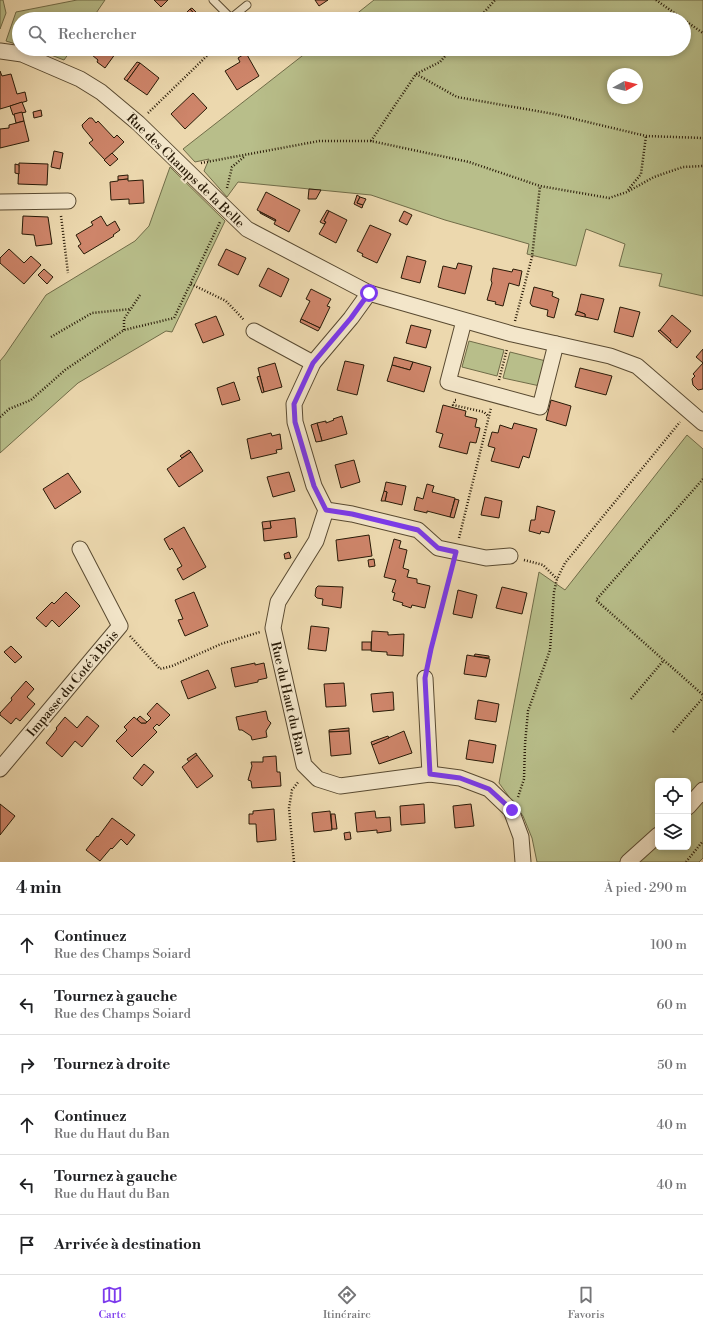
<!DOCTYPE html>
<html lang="fr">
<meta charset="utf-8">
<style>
:root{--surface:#fff;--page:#f6f6f6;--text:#202124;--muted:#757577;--line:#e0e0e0;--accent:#7c3aed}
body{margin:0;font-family:"Libre Bodoni",serif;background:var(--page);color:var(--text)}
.controls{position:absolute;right:12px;bottom:12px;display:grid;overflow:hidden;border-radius:6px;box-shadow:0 2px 6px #0003}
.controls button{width:36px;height:36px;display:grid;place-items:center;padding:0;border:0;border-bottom:1px solid var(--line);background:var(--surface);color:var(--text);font:20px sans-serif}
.compass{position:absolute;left:607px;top:68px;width:36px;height:36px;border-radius:50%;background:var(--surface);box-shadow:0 2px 6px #0003;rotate:82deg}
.stop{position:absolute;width:12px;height:12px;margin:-9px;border:3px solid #7c3aed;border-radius:50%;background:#fff}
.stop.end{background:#7c3aed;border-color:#fff;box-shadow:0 1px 4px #0008}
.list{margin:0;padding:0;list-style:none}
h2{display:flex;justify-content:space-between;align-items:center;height:52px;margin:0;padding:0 16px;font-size:17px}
h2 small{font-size:13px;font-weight:400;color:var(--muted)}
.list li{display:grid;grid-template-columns:26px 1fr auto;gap:12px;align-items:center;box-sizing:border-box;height:60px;padding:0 16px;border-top:1px solid var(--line)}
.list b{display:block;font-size:15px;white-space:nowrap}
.list p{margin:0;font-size:13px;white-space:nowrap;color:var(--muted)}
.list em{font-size:13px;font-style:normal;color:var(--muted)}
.icon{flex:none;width:22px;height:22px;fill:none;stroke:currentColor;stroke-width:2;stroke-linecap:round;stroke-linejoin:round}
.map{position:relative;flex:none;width:703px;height:862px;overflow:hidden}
.search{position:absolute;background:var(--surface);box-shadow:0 2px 6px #0003;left:12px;right:12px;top:12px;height:44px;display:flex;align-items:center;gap:10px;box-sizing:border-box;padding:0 14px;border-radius:22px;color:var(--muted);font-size:15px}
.sheet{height:412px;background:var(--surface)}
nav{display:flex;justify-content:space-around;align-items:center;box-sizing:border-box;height:56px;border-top:1px solid var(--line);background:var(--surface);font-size:11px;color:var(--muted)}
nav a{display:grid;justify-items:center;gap:2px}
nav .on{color:var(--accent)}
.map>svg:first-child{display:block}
</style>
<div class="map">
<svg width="703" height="862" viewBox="0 0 703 862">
<rect width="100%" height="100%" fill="#ecd8ae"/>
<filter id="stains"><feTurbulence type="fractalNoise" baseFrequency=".005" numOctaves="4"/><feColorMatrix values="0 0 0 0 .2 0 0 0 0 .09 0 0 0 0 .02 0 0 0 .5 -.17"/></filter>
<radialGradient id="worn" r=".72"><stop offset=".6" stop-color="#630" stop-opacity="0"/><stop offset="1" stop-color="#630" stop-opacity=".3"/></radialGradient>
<!-- green -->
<g fill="#b8be8a" stroke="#706c48" fill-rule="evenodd">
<polygon points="0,0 3,0 6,13 0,29"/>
<polygon points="77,0 105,0 92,19 19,19 19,45 6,41 16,12"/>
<path d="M374 0H703V296L659 286 662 274 619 266 625 244 586 229 576 266 527 254 529 244 445 220 371 195 238 182 227 197 204 171 209 159 195 162 183 149 311 49H684V19H350ZM613 74H637V98H613Z"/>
<polygon points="39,49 72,49 64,60 38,50"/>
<polygon points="170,167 225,221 172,332 166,331 78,383 0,453 0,361 5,355 46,295 135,241 149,226"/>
<polygon points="469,341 504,350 497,376 462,367"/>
<polygon points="510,352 546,361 540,386 503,378"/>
<path d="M687 435 703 449V858L699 862H537L532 838 523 816 499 783 539 572 565 590ZM658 781H688V847H658Z"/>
</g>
<!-- building -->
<g fill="#ce856a" stroke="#281a07">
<polygon points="154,0 168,0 161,7"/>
<polygon points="315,0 328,0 319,6"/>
<polygon points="192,8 202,18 200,19 190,9"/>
<polygon points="190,9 199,19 180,19"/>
<polygon points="87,49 116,49 118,50 105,68 97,62 98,60 86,50"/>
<polygon points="282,49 292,49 286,54"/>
<polygon points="246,53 259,76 237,90 225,71 240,62 238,58"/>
<polygon points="137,62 140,63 127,81 124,79"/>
<polygon points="140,63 159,78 147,95 127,81"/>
<polygon points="0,71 2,76 11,74 17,94 25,92 27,101 0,109"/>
<polygon points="193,93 207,108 185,129 171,114"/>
<polygon points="22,102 26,112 13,115 10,106"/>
<polygon points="41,110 42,116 34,118 33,112"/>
<polygon points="22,112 24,121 16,123 14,114"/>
<polygon points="89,118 92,118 96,123 98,121 114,138 117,135 124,142 105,160 89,143 93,140 83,128 82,125"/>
<polygon points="24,121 29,141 0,148 0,129 9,128 9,125"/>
<polygon points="54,151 63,153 60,169 51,167"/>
<polygon points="112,153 118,159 110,166 104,160"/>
<polygon points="19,163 48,164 47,185 18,184"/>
<polygon points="15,164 19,165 19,174 15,173"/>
<polygon points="128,175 128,179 118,180 118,176"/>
<polygon points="128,179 128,181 143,180 144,203 129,204 129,199 111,200 110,182 118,181 118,180"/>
<polygon points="309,189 321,190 316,199 308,199"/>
<polygon points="266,192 300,210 289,232 274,224 276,220 257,210"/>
<polygon points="357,195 360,197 357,203 363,205 362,208 354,204"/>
<polygon points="360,197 366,199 363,205 357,203"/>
<polygon points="327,210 329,211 324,221 326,222 324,224 320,222"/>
<polygon points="329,211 347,220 336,243 319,234 326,222 324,221"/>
<polygon points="404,211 412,215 407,225 399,221"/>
<polygon points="260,212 276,220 275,221 260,213"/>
<polygon points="23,216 48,217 52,244 36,246 34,235 22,234"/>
<polygon points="101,216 107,226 115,221 120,230 113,235 114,236 84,254 78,246 81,244 76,235 93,225 91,222"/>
<polygon points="370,225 391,234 377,263 362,256 363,254 357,251"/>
<polygon points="9,249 24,263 31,256 41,265 24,284 0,263 0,258"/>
<polygon points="226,249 246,258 238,275 218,265"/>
<polygon points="407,256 426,261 420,283 401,278"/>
<polygon points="458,263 472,266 465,294 438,287 443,266 456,269"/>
<polygon points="268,268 289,279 281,297 259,286"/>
<polygon points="493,268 512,272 513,269 522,271 519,286 509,283 503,306 495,304 496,302 487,300 492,283 491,280"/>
<polygon points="44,269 53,277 47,284 38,275"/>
<polygon points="534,287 553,292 552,296 559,299 554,318 547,316 548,310 532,306 530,303"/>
<polygon points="311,289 331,299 327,306 330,307 320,328 301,319 310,301 306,299"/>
<polygon points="581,294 604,299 598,320 585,317 585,314 577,311"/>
<polygon points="620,307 640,312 633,337 614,332"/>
<polygon points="577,311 585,314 585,317 575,315"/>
<polygon points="672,315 691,331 677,348 670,342 671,340 660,330"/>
<polygon points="216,316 224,335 203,343 195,324"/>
<polygon points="301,319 320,328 318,331 300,322"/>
<polygon points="411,325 431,330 426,348 406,343"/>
<polygon points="660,330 671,340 670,342 658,331"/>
<polygon points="703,349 703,389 698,390 693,385 692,379 695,376 693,374 703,363 696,357"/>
<polygon points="394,357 413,362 410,370 392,365"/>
<polygon points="345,361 364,365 357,395 337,390"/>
<polygon points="413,362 431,367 424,392 387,381 392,365 410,370"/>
<polygon points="275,363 282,387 264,392 258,368"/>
<polygon points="580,368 612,376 606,395 575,387"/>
<polygon points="260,376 264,392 262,393 257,377"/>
<polygon points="234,382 240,400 222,405 217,388"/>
<polygon points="551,400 571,406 566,426 546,420"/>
<polygon points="443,405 466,411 465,416 477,419 475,427 480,428 476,443 470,442 467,454 439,447 443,434 436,432"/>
<polygon points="342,416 347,434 322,441 317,423 326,421 326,423 334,420 333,419"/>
<polygon points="317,423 322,441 316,442 311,425"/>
<polygon points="514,423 537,429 529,458 523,456 519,468 491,461 495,448 488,446 492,432 498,433 500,425 512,429"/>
<polygon points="271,433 272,436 280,434 282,449 276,450 277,453 251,459 247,439"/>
<polygon points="189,450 191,452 182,458 180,456"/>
<polygon points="191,452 203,471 179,487 167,469"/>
<polygon points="354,460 360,482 341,488 335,465"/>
<polygon points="289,472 295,491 273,497 267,477"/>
<polygon points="68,473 81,492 55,509 43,489"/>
<polygon points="386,482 406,486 402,505 385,501 387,492 384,491"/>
<polygon points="427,484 434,486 432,492 455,498 450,517 427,511 427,513 414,510 417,497 423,499"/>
<polygon points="384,491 387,492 385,501 381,501"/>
<polygon points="485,497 502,501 499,518 481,515"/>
<polygon points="455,499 459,500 454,518 450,517"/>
<polygon points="537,506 555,511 549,533 541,531 540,534 529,531 531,520 535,520"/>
<polygon points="295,518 297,537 264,541 263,529 271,528 270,521"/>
<polygon points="270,521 271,528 263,529 262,522"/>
<polygon points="184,527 206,567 183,580 177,569 182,566 172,548 170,550 164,539"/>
<polygon points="369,535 372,556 338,561 336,540"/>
<polygon points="394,539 401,541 399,548 407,550 403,568 409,570 407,577 417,579 417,583 430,586 425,608 412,605 411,608 402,605 403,603 393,600 395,593 392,592 396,580 384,577"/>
<polygon points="289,552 291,558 285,559 284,554"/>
<polygon points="374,559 375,566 369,567 368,560"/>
<polygon points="318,586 343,587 341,608 322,605 323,599 317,598 315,596 316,588"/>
<polygon points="502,587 527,593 522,614 496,608"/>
<polygon points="458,590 477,595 472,618 453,614"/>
<polygon points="66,592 80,606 59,627 52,620 46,627 36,618 52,602 54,604"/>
<polygon points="194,592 208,626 185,636 178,620 183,619 175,600"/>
<polygon points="311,626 329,628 326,651 308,649"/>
<polygon points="372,631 388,632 388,635 404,634 403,656 387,655 387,652 371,651"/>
<rect x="362" y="642" width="9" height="8"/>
<polygon points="11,646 22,657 15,663 4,652"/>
<polygon points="475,654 489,656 489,658 474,656"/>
<polygon points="467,655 490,659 486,677 464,674"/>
<polygon points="255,663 255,665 264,663 267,678 258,680 258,682 235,687 231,668"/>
<polygon points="208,670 216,688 188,699 181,681"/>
<polygon points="26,681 34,689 27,697 35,704 20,721 16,718 11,724 0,715 0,713 12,700 11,698"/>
<polygon points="344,683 346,706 326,707 324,684"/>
<polygon points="393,692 394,710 373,712 371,694"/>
<polygon points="478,700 499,704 496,722 475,719"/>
<polygon points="157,703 170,715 159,726 157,724 153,728 157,732 132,757 116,741 127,730 124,727 134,717 141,723 146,723 151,718 147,714"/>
<polygon points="266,711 268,720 271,723 266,731 267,737 252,740 251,736 242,730 239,730 236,717"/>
<polygon points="87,716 99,726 82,747 75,741 62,757 46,743 57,729 56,728 65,717 77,728"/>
<polygon points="140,716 147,722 146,723 141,723 137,719"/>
<polygon points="349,728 349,731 329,732 329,730"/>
<polygon points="349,731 351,754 331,756 329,732"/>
<polygon points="404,731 412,753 379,764 372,745"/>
<polygon points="388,736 389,738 372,745 371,742"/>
<polygon points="469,740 496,745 493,763 466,759"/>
<polygon points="196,753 197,755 189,762 187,759"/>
<polygon points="197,755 213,776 197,788 182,767"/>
<polygon points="276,756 277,772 280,772 281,786 252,788 251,781 248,780 252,766 251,762 263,762 263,757"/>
<polygon points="144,764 154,772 142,786 133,778"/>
<polygon points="0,804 15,816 0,835"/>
<polygon points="424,804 425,823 401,825 400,806"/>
<polygon points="471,804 474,826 455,828 453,806"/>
<polygon points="274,809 276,840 257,842 256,824 249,824 249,814 253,814 253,811"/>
<polygon points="330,811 332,830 314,832 312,813"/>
<polygon points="375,811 376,818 390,817 391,831 377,833 377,830 357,832 355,813"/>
<polygon points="331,814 335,814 337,829 332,829"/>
<polygon points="112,818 135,835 127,845 121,839 112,849 111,848 100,861 86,850 97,836 98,837"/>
<polygon points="350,832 351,839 345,840 344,833"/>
</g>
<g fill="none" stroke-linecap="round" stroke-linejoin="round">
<!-- service casing -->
<g stroke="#594a31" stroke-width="9">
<polyline id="service" points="213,0 231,18 247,5"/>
</g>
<!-- minor casing -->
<g stroke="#594a31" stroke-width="17">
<g id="minor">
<polyline points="0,51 22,54 80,79 101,92 138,123 247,229 369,293 512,334 610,356 637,366 703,423"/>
<polyline points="0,202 68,201"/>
<polyline points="369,293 351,318 313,363 294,404 295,422 314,486 326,510 352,514 418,530 438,548 486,558 510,556"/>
<polyline points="464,321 448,382 540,407 556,344"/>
<polyline points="254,331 313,363"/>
<polyline points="326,510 316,541 278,602 273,628 304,765 318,779 340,786 430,774 460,778 489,789 511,810 521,837 523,862"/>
<polyline points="425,678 430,774"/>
<polyline points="0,769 120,626 80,549"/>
<polyline points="688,807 703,790"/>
<polyline points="628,862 658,835"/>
</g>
</g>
<!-- path -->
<g stroke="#281a07" stroke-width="2.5" stroke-dasharray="1 2" stroke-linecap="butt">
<polyline points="656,0 683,19"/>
<polyline points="478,19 495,0"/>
<polyline points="684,20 703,33"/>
<polyline points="416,74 457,97 554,114 646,136 703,138"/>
<polyline points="148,113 214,49"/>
<polyline points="371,141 416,74 440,62 451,49"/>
<polyline points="201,163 319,141 371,141 469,162 540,186 609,198 627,192 654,177 683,167 703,166"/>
<polyline points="227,188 232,167 245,156"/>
<polyline points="628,190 641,174 646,136"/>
<polyline points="61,216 68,273"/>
<polyline points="191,284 226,301 244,320"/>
<polyline points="515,321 532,257 540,186"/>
<polyline points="124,330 124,319 140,295"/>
<polyline points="51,337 92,313 131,309"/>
<polyline points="499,380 507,349"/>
<polyline points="456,400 455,400 453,405 484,412 489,417"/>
<polyline points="0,417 9,409 31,400 65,370 124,330 174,318 220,222"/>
<polyline points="703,479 596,600 703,695"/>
<polyline points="459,538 491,408"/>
<polyline points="524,560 543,565 557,579"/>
<polyline points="130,636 160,669 172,666 221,644 260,632"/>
<polyline points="428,664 452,566"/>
<polyline points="631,699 664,660"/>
<polyline points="673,732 703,698"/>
<polyline points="518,797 524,779 525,744 528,711 550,650 554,592 557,579 565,563 680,422"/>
<polyline points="294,862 289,808 292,790 299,781"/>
<polyline points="686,862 703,841"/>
</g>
<!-- service -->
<use href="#service" stroke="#f3e6ca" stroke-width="7"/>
<!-- minor -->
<use href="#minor" stroke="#f3e6ca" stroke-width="15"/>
</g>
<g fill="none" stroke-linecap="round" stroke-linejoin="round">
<!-- route -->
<polyline stroke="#7c3aed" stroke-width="5" points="369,293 351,318 313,363 294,404 295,422 314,486 326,510 352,514 418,530 438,548 456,552 431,649 425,678 430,774 460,778 489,789 512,810"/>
</g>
<g text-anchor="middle" stroke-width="4" stroke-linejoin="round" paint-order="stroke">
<!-- street labels -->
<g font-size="13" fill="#281a07" stroke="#f3e6ca">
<text transform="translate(186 170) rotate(44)" y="5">Rue des Champs de la Belle</text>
<text transform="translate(72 683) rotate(-50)" y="5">Impasse du Coté à Bois</text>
<text transform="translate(289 698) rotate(77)" y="5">Rue du Haut du Ban</text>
</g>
</g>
<rect width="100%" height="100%" filter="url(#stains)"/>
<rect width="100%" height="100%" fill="url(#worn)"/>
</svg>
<div class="controls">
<button><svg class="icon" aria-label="locate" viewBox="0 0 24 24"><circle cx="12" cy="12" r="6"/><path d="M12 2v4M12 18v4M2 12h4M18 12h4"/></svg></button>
<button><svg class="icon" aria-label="layers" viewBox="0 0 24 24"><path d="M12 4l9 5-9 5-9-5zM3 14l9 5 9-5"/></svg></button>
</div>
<svg class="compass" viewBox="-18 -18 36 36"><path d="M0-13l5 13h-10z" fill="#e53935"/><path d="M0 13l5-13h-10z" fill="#757577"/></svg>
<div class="stop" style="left:369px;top:293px"></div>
<div class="stop end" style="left:512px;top:810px"></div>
<div class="search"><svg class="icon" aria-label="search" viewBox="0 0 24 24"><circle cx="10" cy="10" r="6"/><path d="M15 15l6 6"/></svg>Rechercher</div>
</div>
<section class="sheet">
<h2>4 min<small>À pied · 290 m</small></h2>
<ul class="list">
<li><svg class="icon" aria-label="ahead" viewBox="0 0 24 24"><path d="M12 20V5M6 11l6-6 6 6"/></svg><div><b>Continuez</b><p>Rue des Champs Soiard</p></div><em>100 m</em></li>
<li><svg class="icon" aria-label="left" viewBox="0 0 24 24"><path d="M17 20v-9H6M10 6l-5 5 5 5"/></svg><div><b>Tournez à gauche</b><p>Rue des Champs Soiard</p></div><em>60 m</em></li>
<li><svg class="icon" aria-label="right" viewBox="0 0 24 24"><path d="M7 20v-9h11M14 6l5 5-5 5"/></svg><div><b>Tournez à droite</b></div><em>50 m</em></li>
<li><svg class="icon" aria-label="ahead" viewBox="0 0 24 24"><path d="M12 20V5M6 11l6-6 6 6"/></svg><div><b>Continuez</b><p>Rue du Haut du Ban</p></div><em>40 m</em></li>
<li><svg class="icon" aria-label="left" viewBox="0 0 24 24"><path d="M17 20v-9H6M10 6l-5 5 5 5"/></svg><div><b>Tournez à gauche</b><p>Rue du Haut du Ban</p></div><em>40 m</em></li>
<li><svg class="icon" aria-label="arrive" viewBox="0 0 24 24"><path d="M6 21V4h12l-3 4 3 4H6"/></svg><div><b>Arrivée à destination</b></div></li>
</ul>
</section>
<nav>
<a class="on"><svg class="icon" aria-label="map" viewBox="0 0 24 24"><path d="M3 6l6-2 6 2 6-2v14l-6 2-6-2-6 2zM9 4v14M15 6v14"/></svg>Carte</a>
<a><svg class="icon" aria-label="directions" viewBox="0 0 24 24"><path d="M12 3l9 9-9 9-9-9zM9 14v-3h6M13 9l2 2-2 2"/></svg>Itinéraire</a>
<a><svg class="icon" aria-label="saved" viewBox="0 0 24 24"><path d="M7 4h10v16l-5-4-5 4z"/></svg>Favoris</a>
</nav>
